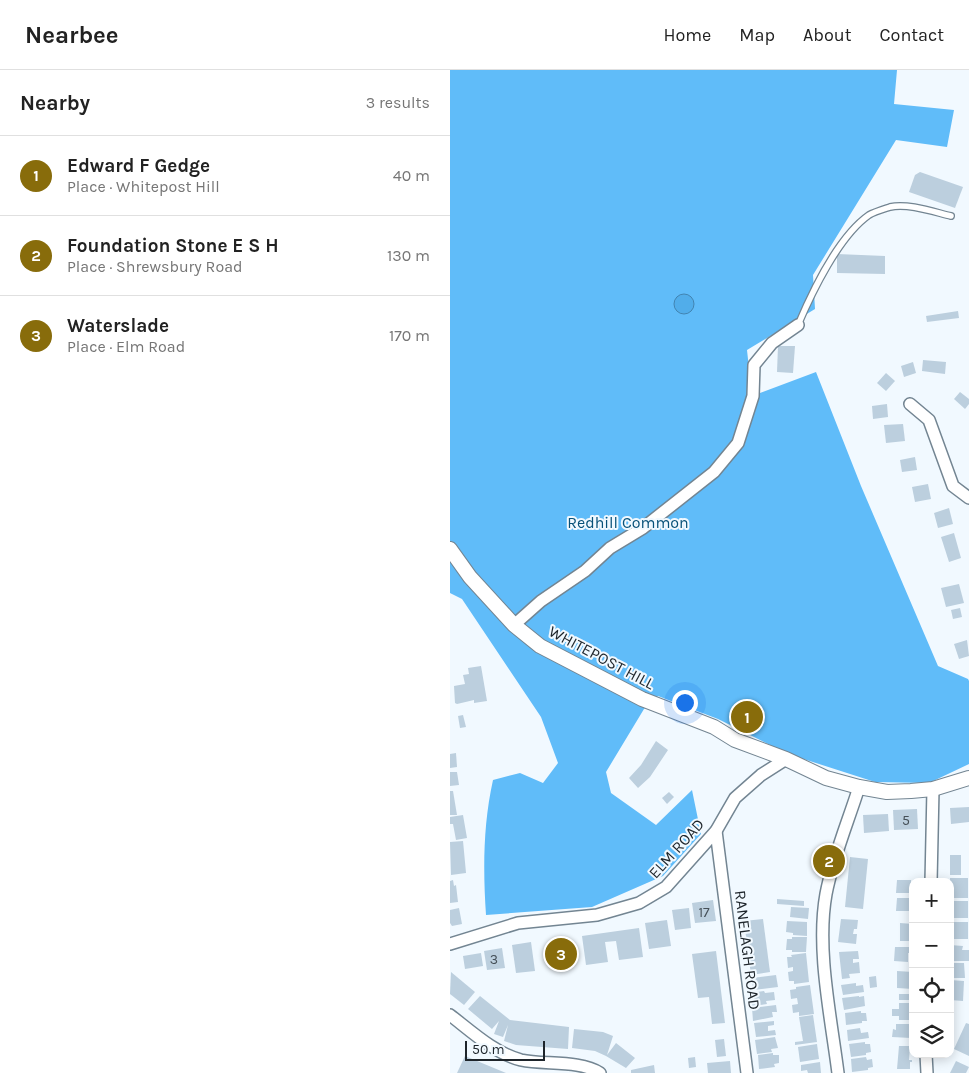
<!DOCTYPE html>
<meta charset="utf-8">
<style>
:root{--surface:#fff;--page:#f2f2f2;--text:#222;--muted:#767676;--line:#e0e0e0;--accent:#886c0b}
body{margin:0;font-family:Karla,sans-serif;background:var(--page);color:var(--text)}
.controls{position:absolute;right:15px;bottom:15px;display:grid;overflow:hidden;border-radius:10px;box-shadow:0 2px 12px #0003}
.controls button{width:45px;height:45px;display:grid;place-items:center;padding:0;border:0;border-bottom:1px solid var(--line);background:var(--surface);color:var(--text);font:25px sans-serif}
.scale{position:absolute;left:15px;bottom:12px;width:80px;box-sizing:border-box;padding-left:5px;border:2px solid #1e252b;border-top:0;font-size:14px;line-height:18px;white-space:nowrap;color:#1e252b;-webkit-text-stroke:4px #f1f9ff;paint-order:stroke}
.you{position:absolute;left:234px;top:632px;width:18px;height:18px;margin:-12px;border:4px solid #fff;border-radius:50%;background:#1a73e8;box-shadow:0 0 0 8px #1a73e833}
.badge{display:grid;place-items:center;width:32px;height:32px;border-radius:50%;background:var(--accent);color:#fff;font-size:16px;font-weight:700}
.pin{position:absolute;translate:-50% -50%;border:2px solid #fff;box-shadow:0 1px 5px #0006}
.list{margin:0;padding:0;list-style:none}
h2{display:flex;justify-content:space-between;align-items:center;height:65px;margin:0;padding:0 20px;font-size:21px}
h2 small{font-size:16px;font-weight:400;color:var(--muted)}
.list li{display:grid;grid-template-columns:32px 1fr auto;gap:15px;align-items:center;box-sizing:border-box;height:80px;padding:0 20px;border-top:1px solid var(--line)}
.list b{display:block;font-size:19px;white-space:nowrap}
.list p{margin:0;font-size:16px;white-space:nowrap;color:var(--muted)}
.list em{font-size:16px;font-style:normal;color:var(--muted)}
.icon{flex:none;width:28px;height:28px;fill:none;stroke:currentColor;stroke-width:2;stroke-linecap:round;stroke-linejoin:round}
.map{position:relative;flex:none;width:519px;height:1003px;overflow:hidden}
header{display:flex;align-items:center;gap:30px;box-sizing:border-box;height:70px;padding:0 25px;background:var(--surface);border-bottom:1px solid var(--line)}
header strong{font-size:24px}
nav{display:flex;gap:28px;margin-inline-start:auto;font-size:18px}
main{display:flex}
aside{flex:1;background:var(--surface)}
.map>svg:first-child{display:block}
</style>
<header>
<strong>Nearbee</strong>
<nav><a>Home</a><a>Map</a><a>About</a><a>Contact</a></nav>
</header>
<main>
<aside>
<h2>Nearby<small>3 results</small></h2>
<ul class="list">
<li><span class="badge">1</span><div><b>Edward F Gedge</b><p>Place · Whitepost Hill</p></div><em>40 m</em></li>
<li><span class="badge">2</span><div><b>Foundation Stone E S H</b><p>Place · Shrewsbury Road</p></div><em>130 m</em></li>
<li><span class="badge">3</span><div><b>Waterslade</b><p>Place · Elm Road</p></div><em>170 m</em></li>
</ul>
</aside>
<div class="map">
<svg width="519" height="1003" viewBox="0 0 519 1003">
<rect width="100%" height="100%" fill="#f1f9ff"/>
<!-- forest -->
<path fill="#60bcf9" d="M0 0H447L444 34 504 40 497 77 446 70 363 205 365 239 297 280 302 326 366 302 411 416 488 596 518 609 519 611V694L479 713 425 712 338 684 268 649 208 626 194 639 156 702 161 723 206 755 242 720 251 764 213 806 142 837 36 845C33 800 33 755 43 710L70 703 93 713 108 693 91 647 12 529 0 523Z"/>
<!-- water -->
<circle fill="#51adea" stroke="#4284b1" cx="234" cy="234" r="10"/>
<!-- building -->
<g fill="#bccfde">
<polygon points="470,102 513,117 505,138 459,122 465,105"/>
<polygon points="387,184 435,186 435,204 387,203"/>
<polygon points="508,241 509,248 477,252 476,246"/>
<polygon points="328,276 345,276 343,303 327,302"/>
<polygon points="473,290 496,292 495,304 472,301"/>
<polygon points="463,292 466,303 454,307 451,296"/>
<polygon points="436,303 445,311 436,321 427,313"/>
<polygon points="510,322 519,329 519,334 515,339 504,329"/>
<polygon points="437,334 438,347 423,349 422,336"/>
<polygon points="453,354 455,371 436,373 434,355"/>
<polygon points="465,387 467,400 452,402 450,390"/>
<polygon points="478,414 481,429 465,432 462,417"/>
<polygon points="499,438 503,454 488,458 484,443"/>
<polygon points="504,463 511,488 499,492 491,467"/>
<polygon points="509,514 514,533 496,537 491,518"/>
<polygon points="510,538 512,547 503,549 501,540"/>
<polygon points="517,570 519,586 509,589 504,574"/>
<polygon points="31,596 37,631 24,633 24,630 7,634 5,633 4,616 15,614 13,605 19,604 18,598"/>
<polygon points="13,645 16,657 10,658 8,646"/>
<polygon points="206,671 218,680 200,707 188,718 179,708 191,695"/>
<polygon points="6,683 7,697 0,698 0,684"/>
<polygon points="0,702 7,702 9,715 0,716"/>
<polygon points="0,721 3,721 7,745 0,745"/>
<polygon points="219,722 224,727 217,734 212,728"/>
<polygon points="519,737 519,752 501,754 500,738"/>
<polygon points="467,739 468,759 444,760 443,740"/>
<polygon points="438,744 439,761 414,763 413,745"/>
<polygon points="13,745 17,768 6,770 3,754 0,754 0,747"/>
<polygon points="13,771 16,803 1,805 0,772"/>
<rect x="500" y="785" width="11" height="20"/>
<polygon points="400,787 418,789 413,839 395,837"/>
<rect x="500" y="808" width="18" height="20"/>
<polygon points="3,810 4,816 6,815 8,832 0,833 0,811"/>
<polygon points="447,810 461,810 461,823 446,823"/>
<polygon points="447,828 461,828 461,841 446,841"/>
<polygon points="327,829 354,831 354,836 327,834"/>
<polygon points="263,830 266,851 245,853 242,833"/>
<rect x="500" y="831" width="18" height="17"/>
<polygon points="341,837 359,838 358,849 340,847"/>
<polygon points="9,838 12,854 2,856 0,853 0,840"/>
<polygon points="239,838 241,858 225,860 222,840"/>
<polygon points="313,849 320,902 301,905 294,851"/>
<polygon points="391,849 408,850 407,859 404,859 403,864 407,864 406,874 388,872"/>
<polygon points="217,850 221,876 199,879 195,853"/>
<polygon points="337,851 357,852 357,866 343,865 343,863 336,862"/>
<rect x="500" y="852" width="18" height="17"/>
<polygon points="450,853 463,854 463,871 450,871"/>
<polygon points="189,858 193,887 169,890 166,871 155,872 158,892 136,895 132,866"/>
<polygon points="342,867 357,867 356,882 342,882 342,880 336,880 337,869 342,869"/>
<polygon points="120,869 124,895 102,899 98,872"/>
<polygon points="81,872 85,901 66,903 62,875"/>
<polygon points="500,875 513,876 512,880 519,880 519,891 500,891"/>
<polygon points="445,877 463,877 462,883 458,883 458,892 444,891"/>
<polygon points="52,878 55,898 37,900 34,881"/>
<polygon points="266,881 275,953 262,954 259,927 248,928 242,884"/>
<polygon points="408,881 409,889 403,889 403,893 409,892 410,903 399,904 400,908 392,909 389,882"/>
<polygon points="31,883 33,896 15,899 13,886"/>
<polygon points="356,883 359,912 344,914 344,911 339,911 338,902 343,901 343,897 338,898 337,887 342,887 341,885"/>
<polygon points="500,893 514,893 515,908 500,908"/>
<polygon points="447,901 463,902 463,919 447,918"/>
<polygon points="1,902 25,922 14,935 0,924"/>
<polygon points="326,905 328,917 303,920 302,908"/>
<polygon points="426,906 427,917 420,918 419,907"/>
<polygon points="500,910 514,911 513,931 500,930"/>
<polygon points="406,913 406,916 413,915 414,922 393,925 391,915"/>
<polygon points="360,915 364,944 349,946 349,942 343,943 342,935 348,934 347,928 341,929 340,920 346,919 346,917"/>
<polygon points="314,921 315,923 324,922 325,930 316,931 317,934 302,936 300,923"/>
<rect x="449" y="924" width="12" height="6"/>
<polygon points="30,926 60,950 119,957 118,979 66,975 54,971 58,955 53,967 44,964 49,951 42,959 18,939"/>
<polygon points="409,926 409,927 414,926 415,936 394,940 392,928"/>
<polygon points="449,933 461,933 461,950 449,950 449,946 442,946 442,939 449,939"/>
<polygon points="326,935 327,942 322,942 323,947 303,951 302,938"/>
<polygon points="411,941 411,943 416,943 417,951 412,951 412,953 396,955 395,943"/>
<polygon points="363,945 367,972 345,975 345,972 353,971 349,947"/>
<polygon points="324,951 324,955 318,956 318,961 325,960 326,965 306,967 304,953"/>
<polygon points="516,953 519,954 519,986 504,979"/>
<polygon points="446,954 462,954 461,968 442,967 443,959 446,960"/>
<polygon points="410,958 411,963 418,962 419,968 398,971 397,960"/>
<polygon points="124,959 153,962 163,966 157,985 166,973 185,988 176,998 156,986 145,981 122,978"/>
<polygon points="325,967 328,978 321,979 322,982 307,984 305,970"/>
<polygon points="274,969 276,986 267,987 265,970"/>
<polygon points="415,972 415,974 420,974 421,982 416,983 416,985 401,987 399,974"/>
<polygon points="367,974 369,989 350,992 348,977"/>
<polygon points="449,976 460,976 459,990 462,990 462,992 460,992 460,999 447,999"/>
<polygon points="323,983 323,985 329,985 329,993 324,994 325,997 309,999 308,985"/>
<polygon points="15,986 56,1003 7,1003"/>
<polygon points="245,987 246,997 239,998 238,988"/>
<polygon points="416,987 417,990 422,989 423,997 418,998 418,1000 402,1002 401,989"/>
<polygon points="280,991 281,1003 258,1003 257,993"/>
<polygon points="506,991 519,997 516,1003 500,1003"/>
<polygon points="370,992 371,1003 358,1003 357,1000 351,1001 351,995"/>
<polygon points="204,995 205,1003 181,1003 181,1000"/>
</g>
<g fill="none" stroke-linecap="round" stroke-linejoin="round">
<!-- service casing -->
<g stroke="#738592" stroke-width="8">
<path id="service" d="M348 255C362 222 389 166 419 145 424 142 434 139 440 137 458 133 484 142 501 146"/>
</g>
<!-- minor casing -->
<g stroke="#738592" stroke-width="14">
<g id="minor">
<polyline points="460,334 479,350 503,416 519,428"/>
<polyline points="64,555 91,531 135,501 160,478 193,458 264,402 288,373 303,326 304,295 322,273 348,255"/>
<polyline points="266,761 297,1003"/>
<polyline points="481,812 483,719"/>
<polyline points="0,874 68,853 147,845 189,833 216,817 266,761 285,728 311,705 336,689"/>
<path d="M0 945C21 961 44 983 71 990 94 995 130 990 150 1003"/>
<polyline points="476,984 477,1003"/>
<path d="M388 1003C381 947 366 879 376 824 383 787 398 752 409 717"/>
</g>
</g>
<!-- tertiary casing -->
<g stroke="#738592" stroke-width="16">
<polyline id="tertiary" points="0,479 20,507 64,555 90,576 192,629 264,657 285,670 336,689 376,708 409,717 437,722 461,721 483,719 519,708"/>
</g>
<!-- service -->
<use href="#service" stroke="#fff" stroke-width="5.5"/>
<!-- minor -->
<use href="#minor" stroke="#fff" stroke-width="11"/>
<!-- tertiary -->
<use href="#tertiary" stroke="#fff" stroke-width="14"/>
</g>
<g text-anchor="middle" stroke-width="4" stroke-linejoin="round" paint-order="stroke">
<!-- number labels -->
<g font-size="14" fill="#465058">
<text x="456" y="755">5</text>
<text x="254" y="847">17</text>
<text x="44" y="894">3</text>
</g>
<!-- park labels -->
<g font-size="16" fill="#075179" stroke="#f1f9ff">
<text x="178" y="458">Redhill Common</text>
</g>
<!-- street labels -->
<g font-size="16" fill="#1e252b" stroke="#f1f9ff">
<text transform="translate(152 587) rotate(28)" y="6">WHITEPOST HILL</text>
<text transform="translate(226 778) rotate(-48)" y="6">ELM ROAD</text>
<text transform="translate(298 880) rotate(83)" y="6">RANELAGH ROAD</text>
</g>
</g>
</svg>
<div class="controls">
<button>+</button>
<button>−</button>
<button><svg class="icon" aria-label="locate" viewBox="0 0 24 24"><circle cx="12" cy="12" r="6"/><path d="M12 2v4M12 18v4M2 12h4M18 12h4"/></svg></button>
<button><svg class="icon" aria-label="layers" viewBox="0 0 24 24"><path d="M12 4l9 5-9 5-9-5zM3 14l9 5 9-5"/></svg></button>
</div>
<div class="scale">50 m</div>
<div class="you"></div>
<div class="pin badge" style="left:297px;top:647px">1</div>
<div class="pin badge" style="left:379px;top:791px">2</div>
<div class="pin badge" style="left:111px;top:884px">3</div>
</div>
</main>
